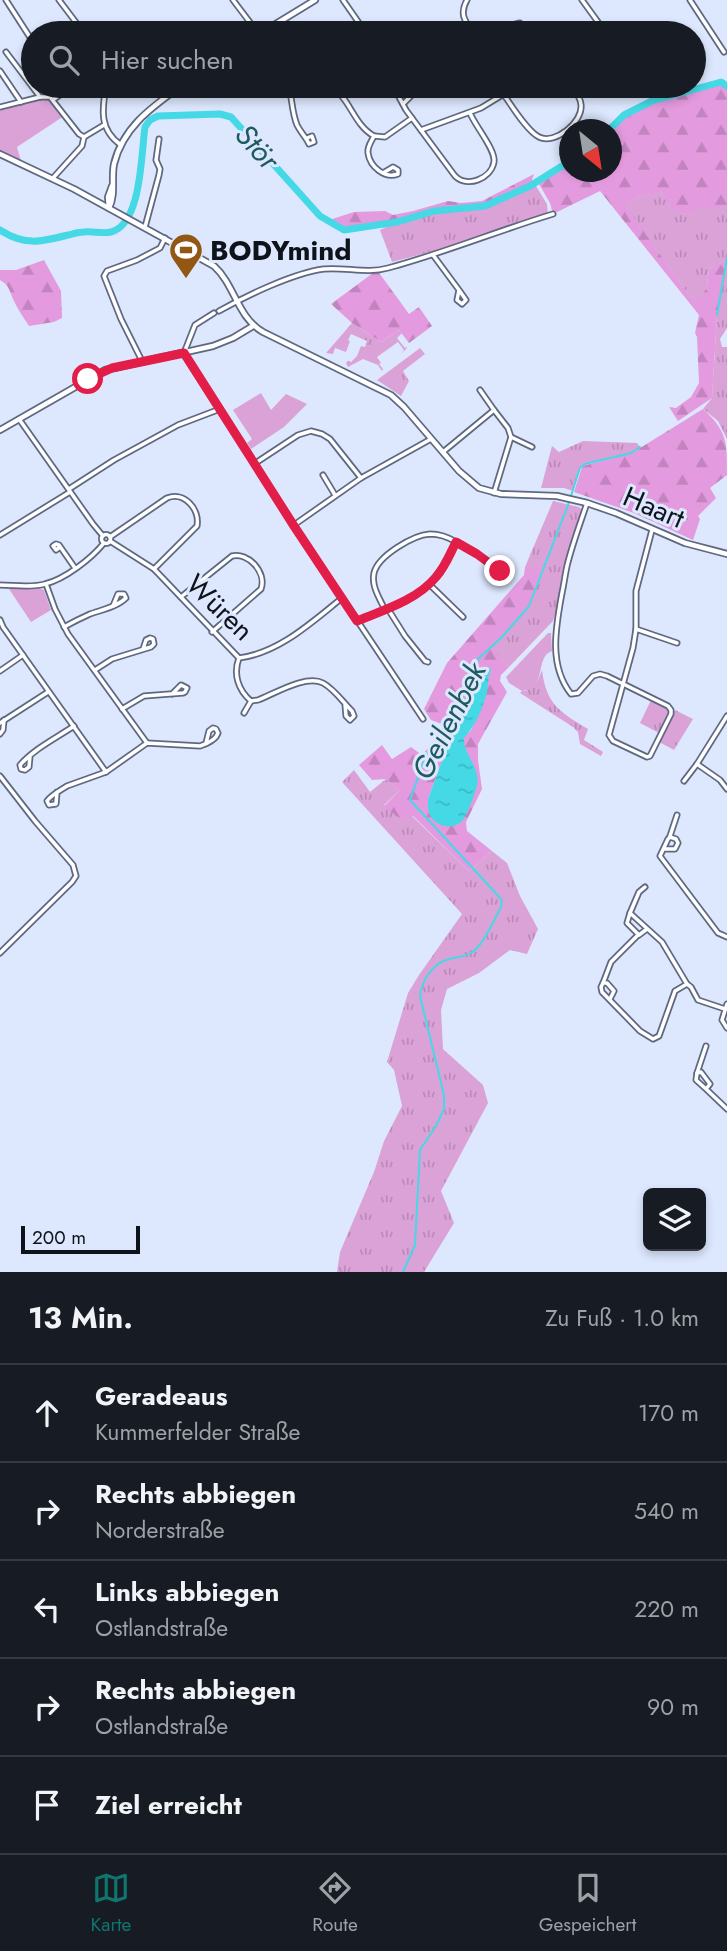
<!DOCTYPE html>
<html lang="de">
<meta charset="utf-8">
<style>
:root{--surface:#171b24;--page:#20242c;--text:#f1f3f6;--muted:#9ea1a6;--line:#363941;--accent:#0f766e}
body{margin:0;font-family:Jost,sans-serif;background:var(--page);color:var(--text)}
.controls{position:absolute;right:21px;bottom:21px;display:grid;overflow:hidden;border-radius:10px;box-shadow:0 4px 10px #0003}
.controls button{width:63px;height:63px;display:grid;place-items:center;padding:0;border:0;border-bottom:2px solid var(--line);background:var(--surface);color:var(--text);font:35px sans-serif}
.compass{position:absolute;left:559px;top:119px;width:63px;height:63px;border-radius:50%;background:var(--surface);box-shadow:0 4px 10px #0003;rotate:150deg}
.scale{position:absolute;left:21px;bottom:18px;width:119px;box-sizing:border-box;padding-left:7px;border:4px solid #0e121b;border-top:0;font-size:19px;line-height:24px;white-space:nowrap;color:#0e121b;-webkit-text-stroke:5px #dde8fe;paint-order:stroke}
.stop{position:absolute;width:21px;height:21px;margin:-16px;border:5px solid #e11d48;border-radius:50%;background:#fff}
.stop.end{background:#e11d48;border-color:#fff;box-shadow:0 2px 7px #0008}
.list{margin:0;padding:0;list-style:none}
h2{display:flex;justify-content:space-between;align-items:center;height:91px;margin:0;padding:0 28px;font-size:30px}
h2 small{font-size:23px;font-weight:400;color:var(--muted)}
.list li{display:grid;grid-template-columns:46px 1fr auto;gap:21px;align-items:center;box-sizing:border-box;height:98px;padding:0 28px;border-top:2px solid var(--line)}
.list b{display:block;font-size:26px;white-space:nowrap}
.list p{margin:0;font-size:23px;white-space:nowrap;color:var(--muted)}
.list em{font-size:23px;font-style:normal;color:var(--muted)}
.icon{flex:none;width:38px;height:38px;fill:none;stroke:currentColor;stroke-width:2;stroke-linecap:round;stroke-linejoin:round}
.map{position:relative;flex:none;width:727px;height:1272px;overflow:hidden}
.search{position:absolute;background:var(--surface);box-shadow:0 4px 10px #0003;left:21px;right:21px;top:21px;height:77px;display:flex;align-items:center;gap:18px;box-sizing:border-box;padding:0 24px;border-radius:38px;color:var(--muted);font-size:26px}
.sheet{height:581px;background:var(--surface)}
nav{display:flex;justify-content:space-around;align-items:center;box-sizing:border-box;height:98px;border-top:2px solid var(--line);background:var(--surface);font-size:19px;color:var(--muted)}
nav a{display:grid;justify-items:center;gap:4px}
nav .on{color:var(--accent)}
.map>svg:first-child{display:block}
</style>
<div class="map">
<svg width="727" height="1272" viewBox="0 0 727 1272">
<defs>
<pattern id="grass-tufts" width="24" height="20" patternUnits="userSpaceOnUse" patternTransform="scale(1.75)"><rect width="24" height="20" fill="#dba2d7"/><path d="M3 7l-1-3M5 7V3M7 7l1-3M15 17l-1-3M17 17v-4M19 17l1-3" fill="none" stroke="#bb8ab8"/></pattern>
<pattern id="forest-firs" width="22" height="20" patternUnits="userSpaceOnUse" patternTransform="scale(1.75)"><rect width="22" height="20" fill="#e39ade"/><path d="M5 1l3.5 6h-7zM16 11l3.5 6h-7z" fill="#c284be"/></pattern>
<pattern id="water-ripples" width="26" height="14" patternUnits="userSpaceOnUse" patternTransform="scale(1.75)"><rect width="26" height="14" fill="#44d9e4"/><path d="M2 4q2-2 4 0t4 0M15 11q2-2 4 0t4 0" fill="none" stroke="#3ab9c3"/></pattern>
</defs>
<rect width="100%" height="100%" fill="#dde8fe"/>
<!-- grass -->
<g fill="url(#grass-tufts)">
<polygon points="530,186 536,186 547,204 548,215 457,245 392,262 380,230 397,222 434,211 485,206"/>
<polygon points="656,191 661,191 670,206 725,207 727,205 727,328 720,339 722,347 727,347 727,439 718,421 703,409 712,398 717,315 725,261 709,269 707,287 698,302 688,294 624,205 639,196"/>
<polygon points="352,323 381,342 399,330 402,333 397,338 405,348 407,347 407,348 401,354 404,350 398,342 377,357 381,363 379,364 383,369 382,371 378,365 363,359 348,367 346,363 348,361 351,362 357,356 361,346 365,347 367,341 351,334 348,340 350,341 346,352 335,348 333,354 326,353"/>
<polygon points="420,348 425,354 403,371 409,381 401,396 377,380"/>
<polygon points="583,441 637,443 640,447 631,453 586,464 580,468 573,491 564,488 541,488 552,446 559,452"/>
<polygon points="553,501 579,507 582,510 566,564 557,608 553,621 509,667 489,648 529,605 543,567 525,567"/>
<path d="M542 670C546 704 560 712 588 729L584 740 603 752 601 756 580 744 578 732 573 727 520 693 522 691H526L538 680Z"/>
<polygon points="651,700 669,710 659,733 640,723"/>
<polygon points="675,710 693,719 674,750 659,742"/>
<polygon points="354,770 370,792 386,779 399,791 384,805 412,816 469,871 492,851 507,863 520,896 538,929 527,954 510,950 479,973 447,989 441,1010 443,1049 483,1085 488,1103 441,1191 454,1223 424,1272 337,1272 340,1252 374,1172 384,1141 402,1106 394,1070 387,1062 408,993 419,975 462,914 342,782"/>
</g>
<!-- forest -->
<g fill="url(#forest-firs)" fill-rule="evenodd">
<path d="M721 82 727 86V205L726 207 697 208 689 213C671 211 669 206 661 191L639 196 625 205 688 294 698 301 707 287 709 269 726 260 717 315 712 398 678 421 669 407 676 408 691 397 699 383 697 337 695 333 699 315 600 191 553 214 550 203 539 184 569 163 570 172H612V130L609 129C614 124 619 118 625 114 653 96 689 90 721 82Z"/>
<polygon points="534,174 530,186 485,206 434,211 397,222 344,230 334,225 329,220 354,212 385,211 393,215 413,211 448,201 461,203 482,201"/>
<path d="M44 260 61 291 62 318 54 322 29 326C23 317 17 308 13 299 9 290 9 285 0 280V270H16Z"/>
<polygon points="377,270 409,314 419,307 432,326 409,343 399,330 381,342 352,323 331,304"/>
<path d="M703 409C727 431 727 441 727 475L710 488 716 498 698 516 700 519 693 540 634 513 574 492 582 467 586 465 632 453Z"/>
<path d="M525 567H543L529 605 490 648 509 667 501 675 500 681 507 692 478 744V760L482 789 466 822 467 831 492 851 469 871 413 816 400 819 384 806 399 791 386 779 372 780 359 765 382 745 392 759 411 747 422 755 447 726 431 720 424 709 447 663 524 575ZM488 668 490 669 484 701 471 730 464 737 463 744 428 811V799L470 685Z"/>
</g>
<!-- park -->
<g fill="#dba2d7">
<polygon points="39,99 52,100 64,116 17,147 21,161 0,152 0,109"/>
<polygon points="261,393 271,410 286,394 307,404 284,427 251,449 247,443 252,439 233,410"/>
<polygon points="39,588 44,590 51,610 31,622 9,589"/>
<path d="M548 633H551L552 651C534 657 548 689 522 691L509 683 506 677Z"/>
</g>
<!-- water -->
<path fill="url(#water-ripples)" d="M488 668 491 669C488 677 488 684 487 692 483 708 476 725 464 738 463 756 483 768 476 789 474 796 467 815 463 820 452 832 432 826 428 810 428 807 428 803 428 799L470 685 477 675Z"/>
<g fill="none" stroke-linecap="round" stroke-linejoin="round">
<!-- stream -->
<g stroke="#44d9e4" stroke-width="2">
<polyline points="717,315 727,258"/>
<path d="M403 1272 415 1245 420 1150 436 1126 444 1109V1095L420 996C422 980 433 963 449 959 456 957 464 957 471 953 483 946 494 920 501 907L502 900 410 800 426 755 445 732 478 659 502 637 529 606 568 505 580 468 585 464 631 453 640 447"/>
</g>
<!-- river -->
<g stroke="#44d9e4" stroke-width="7">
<polyline points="609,130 624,115 652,101 721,82 727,86"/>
<path d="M0 230C25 246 40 242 68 235 73 234 78 232 84 232 92 231 103 234 111 232 142 224 141 153 145 127L150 120 158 116 220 114 231 117 320 216 344 230 397 222 434 211 485 206 530 186 570 161"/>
</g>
<!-- street casing -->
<g stroke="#5e6981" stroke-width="7">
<g id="street">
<polyline points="6,0 33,42"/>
<polyline points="59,0 84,33"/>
<polyline points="233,0 258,33"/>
<polyline points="343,0 366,33"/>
<path d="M467 0C459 14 465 21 473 33"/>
<polyline points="582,0 606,33"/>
<polyline points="690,0 724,52"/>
<polyline points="395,33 402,33"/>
<polyline points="500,33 512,25 520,23"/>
<polyline points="6,52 40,97"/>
<polyline points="0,71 21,102"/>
<path d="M106 86C102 109 99 130 121 145"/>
<path d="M289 86C292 99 292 113 297 125 301 133 306 137 309 144L314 142 312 136 307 138"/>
<path d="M332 86C350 99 354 125 374 136"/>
<path d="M393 86 406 110 455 176C467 188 491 179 494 162 496 150 475 126 470 113"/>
<polyline points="643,86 648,93"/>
<polyline points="290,88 297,86"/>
<path d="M504 95C512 106 527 131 539 137 555 145 583 122 581 105 581 97 575 92 571 86"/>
<polyline points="54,99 67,90 69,86"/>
<polyline points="403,104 421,86"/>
<polyline points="0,107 40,97 50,97 79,134 84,137 104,125"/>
<polyline points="421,130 481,108 517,86"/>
<path d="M383 173 393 167 398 170V174C385 179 370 167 368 153 367 147 371 142 374 136L385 137 412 118"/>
<polyline points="53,178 82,146 84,137"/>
<polyline points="145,227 159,175 160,169 156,160 159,139"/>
<polyline points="433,255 459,290 457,300 462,304 466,300 459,290"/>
<path d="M219 311C246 296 293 273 324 269 346 267 367 274 388 268 444 253 497 231 553 214"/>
<polyline points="214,313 195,325 184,353 294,526 423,719"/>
<polyline points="142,361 121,319 104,276 107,271 137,260 160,248 165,238"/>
<polyline points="480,390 494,410"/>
<polyline points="19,419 93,524 103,536"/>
<polyline points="511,437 532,447"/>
<polyline points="443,452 494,410 508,428 511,437 494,493"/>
<polyline points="254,464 298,435 311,431 322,434 330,439 361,478"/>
<polyline points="323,475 335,495"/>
<polyline points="69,489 114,460 178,425 220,409"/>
<path d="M587 503C580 524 572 545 567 566 565 575 564 584 562 593 556 626 548 665 571 694L578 693 593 676 600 674 607 676 668 706 671 710V714L650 756 647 757 613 741 609 735 633 648 636 629V591L652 530"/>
<polyline points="294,525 361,478 431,439"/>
<circle cx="106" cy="539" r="4.5"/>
<polyline points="0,535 70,492"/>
<path d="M110 537 167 498C184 491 200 509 197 526L154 569"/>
<polyline points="110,541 154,569 239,658"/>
<polyline points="60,547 56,550 53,546 56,544 59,545 75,568"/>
<polyline points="46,584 55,609 68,634 147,743"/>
<polyline points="429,584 463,617"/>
<path d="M0 585C14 585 31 588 45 584 65 579 91 559 104 543"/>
<path d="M181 597 232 556C248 552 267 572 261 589L212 632"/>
<polyline points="388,609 405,636 425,661 428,662"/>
<path d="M385 610C380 599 371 586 374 573 378 556 413 535 430 534 439 534 448 537 456 542"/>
<path d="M0 620 3 627 106 772 147 743 200 746C206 744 216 740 218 733L216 729 213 728 209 731 206 743"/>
<path d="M357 621C384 610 417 600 436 577 445 567 450 554 456 542L477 554 500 571"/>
<path d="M64 627C73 622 81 618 90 614 101 610 117 607 126 598L124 594H118L113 606"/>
<polyline points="636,629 677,643"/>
<path d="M239 658C233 674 238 690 251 701L258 700C274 694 306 674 323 683 334 689 343 702 352 711L354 716 350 720 346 716 345 704"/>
<path d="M239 658C279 653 312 622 342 598"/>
<polyline points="95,670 112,659 151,647 154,644 153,639 150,638 146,640 143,649"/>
<polyline points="0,671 23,655"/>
<polyline points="122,709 144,696 183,693 185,692 187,688 181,685 172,694"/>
<polyline points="244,713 251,701"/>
<polyline points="727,716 697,764 720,780 727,789"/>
<polyline points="0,723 48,692"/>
<polyline points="0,734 3,730 4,720"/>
<path d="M30 756 29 767 25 770 21 769 20 765C34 749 56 738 74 726"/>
<polyline points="0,776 35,821 73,865 76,876 72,882 0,953"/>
<polyline points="684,781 697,764"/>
<path d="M57 792 56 804 49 805 47 801C51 795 61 790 67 786L106 772"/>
<polyline points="670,836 677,815"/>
<polyline points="664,849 675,849 678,843 676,839 670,837 668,839 660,856 718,933 727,937"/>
<polyline points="630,913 639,892 645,887"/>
<polyline points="647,929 639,935 627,923 630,913 662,942 687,984 691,987 698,1000 725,1009"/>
<polyline points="603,983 611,962 638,935"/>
<polyline points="610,999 614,991 607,983 603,983 601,987 602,992 640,1031 653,1039 659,1036 675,991 687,984"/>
<polyline points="727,1004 722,1020 727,1028"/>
<polyline points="697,1073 706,1046"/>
<polyline points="706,1089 696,1080 697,1073 701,1072 710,1084 706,1089 727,1109"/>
</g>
</g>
<!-- secondary casing -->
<g stroke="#5e6981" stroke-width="8">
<g id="secondary">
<polyline points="261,33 315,0"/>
<path d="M0 154 74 189 214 266C235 285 237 317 263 332L391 395 404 407 459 471 479 488 501 494 557 496 587 503 616 513 685 543 727 554"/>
<polyline points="109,207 108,197 112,186"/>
<path d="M109 208C116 194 111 179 114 164 123 127 152 107 181 86"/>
<polyline points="0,430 105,370 213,346 233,338 253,326"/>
</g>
</g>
<!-- street -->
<use href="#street" stroke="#fff" stroke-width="3.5"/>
<!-- secondary -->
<use href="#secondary" stroke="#fff" stroke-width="4.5"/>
</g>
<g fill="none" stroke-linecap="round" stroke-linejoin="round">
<!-- route -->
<path stroke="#e11d48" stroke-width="9" d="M88 379 112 368 184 353 294 526 357 621C384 610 417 600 436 577 445 567 450 554 456 542L477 554 500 571"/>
</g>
<!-- icons -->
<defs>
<g id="stadium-pin" transform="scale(1.75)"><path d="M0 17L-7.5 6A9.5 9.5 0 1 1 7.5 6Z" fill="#915713" stroke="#dde8fe"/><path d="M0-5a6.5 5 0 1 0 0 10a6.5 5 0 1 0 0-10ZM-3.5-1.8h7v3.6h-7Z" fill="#fff"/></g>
</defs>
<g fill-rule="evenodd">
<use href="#stadium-pin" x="186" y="250"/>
</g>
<g text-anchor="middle" stroke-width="6" stroke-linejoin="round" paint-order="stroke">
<!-- poi labels -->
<g font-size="28" font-weight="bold" fill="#0e121b" stroke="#dde8fe" text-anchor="start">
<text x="210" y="260">BODYmind</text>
</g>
<!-- street labels -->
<g font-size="28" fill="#0e121b" stroke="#dde8fe">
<text transform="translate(654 507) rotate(23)" y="10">Haart</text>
<text transform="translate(220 607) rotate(44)" y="10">Würen</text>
</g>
<!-- water labels -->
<g font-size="30" font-style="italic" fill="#1e5a5f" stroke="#dde8fe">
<text transform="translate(257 147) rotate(48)" y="10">Stör</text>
<text transform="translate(449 721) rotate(-63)" y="10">Geilenbek</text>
</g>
</g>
</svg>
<div class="controls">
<button><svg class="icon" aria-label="layers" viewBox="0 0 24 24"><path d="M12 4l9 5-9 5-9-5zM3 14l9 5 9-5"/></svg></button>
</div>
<svg class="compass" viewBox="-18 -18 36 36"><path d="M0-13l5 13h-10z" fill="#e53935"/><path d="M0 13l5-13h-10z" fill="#9ea1a6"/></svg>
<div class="scale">200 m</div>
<div class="stop" style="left:88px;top:379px"></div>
<div class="stop end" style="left:500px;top:571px"></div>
<div class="search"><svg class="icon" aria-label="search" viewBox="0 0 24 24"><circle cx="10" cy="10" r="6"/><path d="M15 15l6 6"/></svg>Hier suchen</div>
</div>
<section class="sheet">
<h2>13 Min.<small>Zu Fuß · 1.0 km</small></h2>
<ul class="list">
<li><svg class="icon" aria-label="ahead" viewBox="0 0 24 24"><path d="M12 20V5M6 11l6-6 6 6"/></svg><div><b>Geradeaus</b><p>Kummerfelder Straße</p></div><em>170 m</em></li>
<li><svg class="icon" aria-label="right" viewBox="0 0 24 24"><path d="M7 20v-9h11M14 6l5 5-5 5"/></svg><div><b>Rechts abbiegen</b><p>Norderstraße</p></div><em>540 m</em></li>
<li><svg class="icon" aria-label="left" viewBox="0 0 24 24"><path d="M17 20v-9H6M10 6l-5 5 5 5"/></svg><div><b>Links abbiegen</b><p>Ostlandstraße</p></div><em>220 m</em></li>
<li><svg class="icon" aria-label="right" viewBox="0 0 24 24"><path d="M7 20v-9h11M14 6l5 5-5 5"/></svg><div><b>Rechts abbiegen</b><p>Ostlandstraße</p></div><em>90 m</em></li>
<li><svg class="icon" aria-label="arrive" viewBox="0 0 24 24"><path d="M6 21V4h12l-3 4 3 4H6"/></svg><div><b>Ziel erreicht</b></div></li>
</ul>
</section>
<nav>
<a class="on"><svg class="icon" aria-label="map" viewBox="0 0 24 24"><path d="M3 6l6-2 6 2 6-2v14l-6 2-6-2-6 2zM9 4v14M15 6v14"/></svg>Karte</a>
<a><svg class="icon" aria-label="directions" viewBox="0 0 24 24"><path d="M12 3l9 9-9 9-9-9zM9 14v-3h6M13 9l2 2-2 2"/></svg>Route</a>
<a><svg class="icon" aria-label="saved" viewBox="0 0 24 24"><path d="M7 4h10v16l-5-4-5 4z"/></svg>Gespeichert</a>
</nav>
